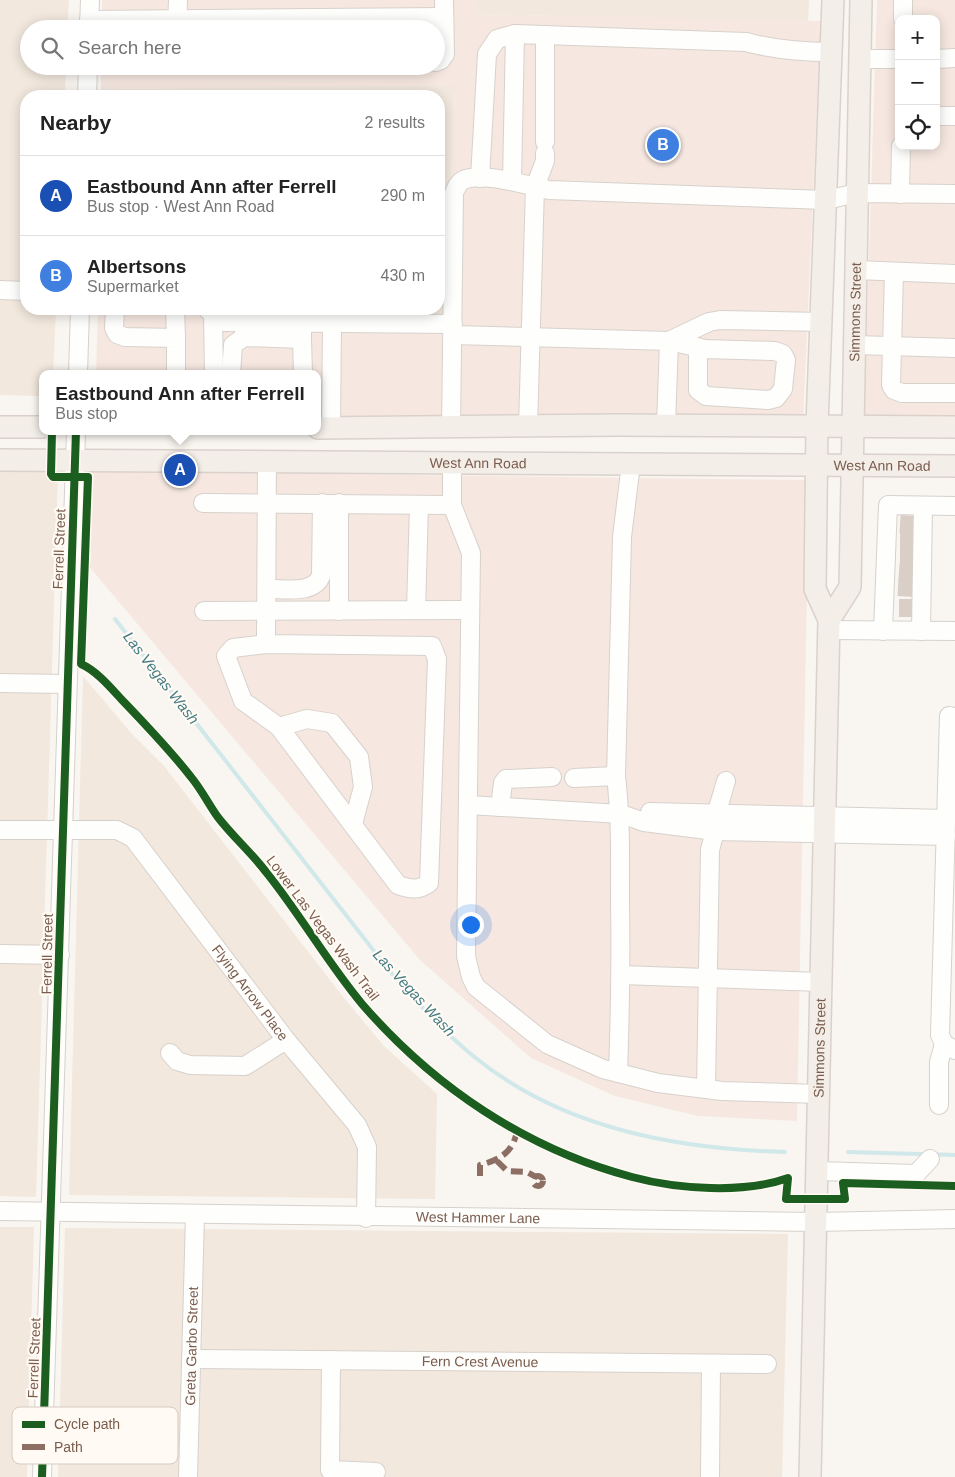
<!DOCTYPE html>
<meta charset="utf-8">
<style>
:root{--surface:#fff;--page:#f6f6f6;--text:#222;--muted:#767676;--line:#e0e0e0;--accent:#2563eb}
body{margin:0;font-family:Arial,sans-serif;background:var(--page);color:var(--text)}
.controls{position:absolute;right:15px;top:15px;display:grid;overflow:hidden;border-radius:10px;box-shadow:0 2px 12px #0003}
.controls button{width:45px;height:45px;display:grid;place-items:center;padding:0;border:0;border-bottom:1px solid var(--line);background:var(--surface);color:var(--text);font:25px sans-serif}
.you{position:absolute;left:470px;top:924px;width:18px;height:18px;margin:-12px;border:4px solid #fff;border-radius:50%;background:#1a73e8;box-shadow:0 0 0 8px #1a73e833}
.badge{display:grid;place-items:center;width:32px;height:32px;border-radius:50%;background:var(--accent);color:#fff;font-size:16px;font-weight:700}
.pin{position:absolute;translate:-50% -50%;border:2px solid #fff;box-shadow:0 1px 5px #0006}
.popup{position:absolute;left:39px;top:370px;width:282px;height:65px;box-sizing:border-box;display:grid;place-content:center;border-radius:10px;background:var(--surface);filter:drop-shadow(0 1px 4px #0005);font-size:16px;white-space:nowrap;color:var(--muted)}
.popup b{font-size:19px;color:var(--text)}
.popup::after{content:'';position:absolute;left:50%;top:100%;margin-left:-10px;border:10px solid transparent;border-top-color:var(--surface)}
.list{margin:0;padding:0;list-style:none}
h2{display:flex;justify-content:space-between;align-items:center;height:65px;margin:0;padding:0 20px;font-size:21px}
h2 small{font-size:16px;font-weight:400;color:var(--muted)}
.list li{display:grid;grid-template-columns:32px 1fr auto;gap:15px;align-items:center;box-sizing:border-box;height:80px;padding:0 20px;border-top:1px solid var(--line)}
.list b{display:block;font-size:19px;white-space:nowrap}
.list p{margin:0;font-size:16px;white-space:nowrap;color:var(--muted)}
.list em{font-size:16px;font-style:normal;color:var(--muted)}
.icon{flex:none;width:28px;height:28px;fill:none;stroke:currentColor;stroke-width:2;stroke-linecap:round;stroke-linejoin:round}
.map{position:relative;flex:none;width:955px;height:1477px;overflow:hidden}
.search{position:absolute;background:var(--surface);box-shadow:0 2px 12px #0003;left:20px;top:20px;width:425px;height:55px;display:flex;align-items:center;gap:12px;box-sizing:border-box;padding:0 18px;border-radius:28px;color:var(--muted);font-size:19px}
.panel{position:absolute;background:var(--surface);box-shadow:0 2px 12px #0003;left:20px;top:90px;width:425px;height:225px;border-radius:20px}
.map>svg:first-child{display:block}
</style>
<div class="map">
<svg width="955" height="1477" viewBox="0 0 955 1477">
<rect width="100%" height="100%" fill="#f9f5f0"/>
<!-- residential -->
<g fill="#f2e8de">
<polygon points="0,0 69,0 67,29 29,29 29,66 66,66 65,96 26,96 26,309 56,309 53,374 42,374 42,396 0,395"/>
<polygon points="475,0 809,0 808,22 475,14"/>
<polygon points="455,85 448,317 226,316 219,309 439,309 439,96 101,96 101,89"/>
<polygon points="0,470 58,471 36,1197 0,1196"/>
<polygon points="83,676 132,734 164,766 344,998 384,1046 437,1094 435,1199 69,1195"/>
<polygon points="0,1227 34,1227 27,1477 0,1477"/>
<polygon points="65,1228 788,1234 782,1477 58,1477"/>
</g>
<!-- commercial -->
<g fill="#f6e8e1" fill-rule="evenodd">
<polygon points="102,0 475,0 476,14 821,21 803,420 318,419 318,374 96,374 98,309 219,309 226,316 448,316 455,85 101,89 101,66 436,66 436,29 102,29"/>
<path d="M877 0H955V418H864ZM899 19H936V146H899Z"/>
<polygon points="90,471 809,480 797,1121 698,1116 615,1096 531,1058 420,960 87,564"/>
</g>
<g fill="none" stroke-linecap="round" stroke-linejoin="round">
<!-- stream -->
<g stroke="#d0e8ea" stroke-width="4">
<path d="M115 619 392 974C417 1002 443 1031 472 1055 560 1128 675 1149 785 1152"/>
<polyline points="848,1152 955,1155"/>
</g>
<!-- minor-tunnel -->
<g stroke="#d9cfc7" stroke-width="18" stroke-dasharray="18 9" stroke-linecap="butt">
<polyline points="900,524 916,525"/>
<polyline points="900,540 916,540"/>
<polyline points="900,557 915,557"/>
<polyline points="899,572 915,573"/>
<polyline points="898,587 914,588"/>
<polyline points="899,608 914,608"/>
</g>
<!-- minor casing -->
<g stroke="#d7d1cb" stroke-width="20">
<g id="minor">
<polyline points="903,19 903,0"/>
<polyline points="89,20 444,17"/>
<polyline points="89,29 90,0"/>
<polyline points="177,29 178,0"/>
<polyline points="860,59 899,59"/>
<polyline points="936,59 955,58"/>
<polyline points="436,62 441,60 445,54 444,0"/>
<polyline points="87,96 88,66"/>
<polyline points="936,116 955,116"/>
<polyline points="545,142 545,35"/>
<path d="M480 178 487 54 497 39 515 34 746 42C775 50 801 52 831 52"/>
<polyline points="512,181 515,34"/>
<polyline points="900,194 901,146"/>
<polyline points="856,270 955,274"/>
<polyline points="894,272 891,385 894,390 902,393 955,393"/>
<polyline points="0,290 26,291"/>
<polyline points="115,309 114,328 117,334 125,337 176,338 176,374"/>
<polyline points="175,309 176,338"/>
<polyline points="207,309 224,322 453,324"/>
<polyline points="213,315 214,374"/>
<polyline points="245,322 244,337 302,339 302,323"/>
<polyline points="453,335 669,341 709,322 720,320 821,322"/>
<polyline points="302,339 303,374"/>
<polyline points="855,345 955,348"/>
<polyline points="78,374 80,309"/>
<polyline points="231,374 233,345 244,337"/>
<polyline points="666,426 669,341 705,349 775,351 783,354 786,360 783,389 776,398 768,400 706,396 698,390 698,347"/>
<polyline points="528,427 535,187 545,161 545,153"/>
<polyline points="331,428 332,323"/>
<path d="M451 428 454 193C456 188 458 183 463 180 483 171 528 186 549 190L826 200 857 193 955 194"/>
<polyline points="452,462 452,505 471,553 466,956 471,977 476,987 547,1044 603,1069 658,1083 722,1091 820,1094"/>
<polyline points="203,503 452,505"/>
<path d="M267 589C284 588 313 595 321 576L322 503"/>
<polyline points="416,610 419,505"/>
<polyline points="204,611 470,610"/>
<polyline points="339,611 339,503"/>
<polyline points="829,630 955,631"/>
<polyline points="883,631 888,505 955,506"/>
<polyline points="921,631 923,506"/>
<path d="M266 644 432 646 437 659 429 883C419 891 409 889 398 885L279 727 243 701 226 656 233 648 266 644 267 461"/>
<polyline points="0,683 67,684"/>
<polyline points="955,717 949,716 940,1035 944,1044 955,1050"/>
<polyline points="279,727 307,719 332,723 359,757 363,787 353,824"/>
<polyline points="574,778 616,776"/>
<polyline points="468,805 621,814 644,822 715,831 946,836"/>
<polyline points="500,807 503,783 506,779 552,777"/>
<polyline points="650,812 947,819"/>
<path id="s1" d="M0 830H117L133 838 286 1040 357 1125 367 1147 366 1218"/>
<polyline points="0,954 60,955"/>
<polyline points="621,975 822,982"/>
<polyline points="170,1053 177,1061 190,1065 245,1066 286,1040"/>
<path d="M618 1073C620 1016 621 959 620 901 620 859 621 818 616 776L622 537 631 464"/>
<polyline points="706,1089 710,850 715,831 716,815 726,781"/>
<polyline points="939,1105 939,1062 944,1044"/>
<polyline points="818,1171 916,1174 930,1159"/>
<path id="s2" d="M0 1211 817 1222 955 1219"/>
<path id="s3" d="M191 1359 767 1364"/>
<polyline points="331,1360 330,1470 376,1472"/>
<polyline points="42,1477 76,431"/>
<path id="s4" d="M188 1477 195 1215"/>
<polyline points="710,1477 711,1364"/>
</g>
</g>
<!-- major casing -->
<g stroke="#dad1cc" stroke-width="24">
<g id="major">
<polyline points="0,427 42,427"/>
<polyline points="318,428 616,425 955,427"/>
<path id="s5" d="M0 460 955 466"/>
<path id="s6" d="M829 620 850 587 861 0"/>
<path id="s7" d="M810 1477 829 620 815 589 817 425 833 0"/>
</g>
</g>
<!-- minor -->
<use href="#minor" stroke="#fefefd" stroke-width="18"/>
<!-- major -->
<use href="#major" stroke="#f3eee8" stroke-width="21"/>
<!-- quiet -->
<g stroke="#8d6e63" stroke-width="6" stroke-dasharray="12 6" stroke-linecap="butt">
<polyline points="497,1161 507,1171 527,1172 536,1177"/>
<circle cx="538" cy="1181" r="5"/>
<path d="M480 1176V1165C499 1160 513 1153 517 1131"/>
</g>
<!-- cycleway casing -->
<g stroke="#fffaf3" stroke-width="11">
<g id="cycleway">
<path d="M52 431 51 474 53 477H88L81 664C97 671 111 688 123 701 147 726 170 750 191 777 201 789 208 803 217 816 232 836 251 852 266 872 300 914 327 962 362 1004 434 1087 526 1149 632 1177 677 1189 744 1194 788 1178L786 1199H845L843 1183 955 1186"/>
<polyline points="42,1477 76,431"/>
</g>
</g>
<!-- cycleway -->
<use href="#cycleway" stroke="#1b5e20" stroke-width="8"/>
</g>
<g text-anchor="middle" stroke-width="4.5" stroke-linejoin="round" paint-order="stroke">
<!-- street labels -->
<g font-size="14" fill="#7a5c4d" stroke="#fffaf3">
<text dy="5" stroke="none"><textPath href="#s6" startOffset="314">Simmons Street</textPath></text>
<text dy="5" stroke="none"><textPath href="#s5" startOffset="478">West Ann Road</textPath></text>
<text dy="5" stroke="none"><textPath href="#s5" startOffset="882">West Ann Road</textPath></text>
<text transform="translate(59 549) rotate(-88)" y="5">Ferrell Street</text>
<text transform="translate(323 928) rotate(53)" y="5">Lower Las Vegas Wash Trail</text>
<text transform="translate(47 954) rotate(-89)" y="5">Ferrell Street</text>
<text dy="5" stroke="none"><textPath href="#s1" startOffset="329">Flying Arrow Place</textPath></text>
<text dy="5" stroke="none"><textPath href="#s7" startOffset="429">Simmons Street</textPath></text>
<text dy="5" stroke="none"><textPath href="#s2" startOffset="478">West Hammer Lane</textPath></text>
<text dy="5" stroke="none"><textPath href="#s4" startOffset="131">Greta Garbo Street</textPath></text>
<text transform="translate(34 1358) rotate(-88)" y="5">Ferrell Street</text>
<text dy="5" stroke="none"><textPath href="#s3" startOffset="289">Fern Crest Avenue</textPath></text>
</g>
<!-- water labels -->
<g font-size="15" font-style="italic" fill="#437c86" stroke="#fffaf3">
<text transform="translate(161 678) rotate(52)" y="5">Las Vegas Wash</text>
<text transform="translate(414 993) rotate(47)" y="5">Las Vegas Wash</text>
</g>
</g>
<!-- legend -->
<rect x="12" y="1407" width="166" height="57" rx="8" fill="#fffaf3" stroke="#d7cbc1" stroke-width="1"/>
<rect x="22" y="1421" width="23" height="7" fill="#1b5e20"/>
<rect x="22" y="1444" width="23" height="6" fill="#8d6e63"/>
<g font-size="14" fill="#7a5c4d">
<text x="54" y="1429">Cycle path</text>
<text x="54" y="1452">Path</text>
</g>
</svg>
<div class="controls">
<button>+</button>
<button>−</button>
<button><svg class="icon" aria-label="locate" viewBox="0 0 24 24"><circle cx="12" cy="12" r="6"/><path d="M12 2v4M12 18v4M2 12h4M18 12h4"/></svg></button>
</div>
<div class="you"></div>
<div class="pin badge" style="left:180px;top:470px;background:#1a4fb4">A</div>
<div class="popup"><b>Eastbound Ann after Ferrell</b>Bus stop</div>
<div class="pin badge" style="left:663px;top:145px;background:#3f7fe0">B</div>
<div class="search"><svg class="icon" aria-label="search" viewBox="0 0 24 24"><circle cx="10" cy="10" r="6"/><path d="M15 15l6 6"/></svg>Search here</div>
<section class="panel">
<h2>Nearby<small>2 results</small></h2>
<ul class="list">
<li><span class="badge" style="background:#1a4fb4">A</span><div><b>Eastbound Ann after Ferrell</b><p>Bus stop · West Ann Road</p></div><em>290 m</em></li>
<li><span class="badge" style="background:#3f7fe0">B</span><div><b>Albertsons</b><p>Supermarket</p></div><em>430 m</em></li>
</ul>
</section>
</div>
